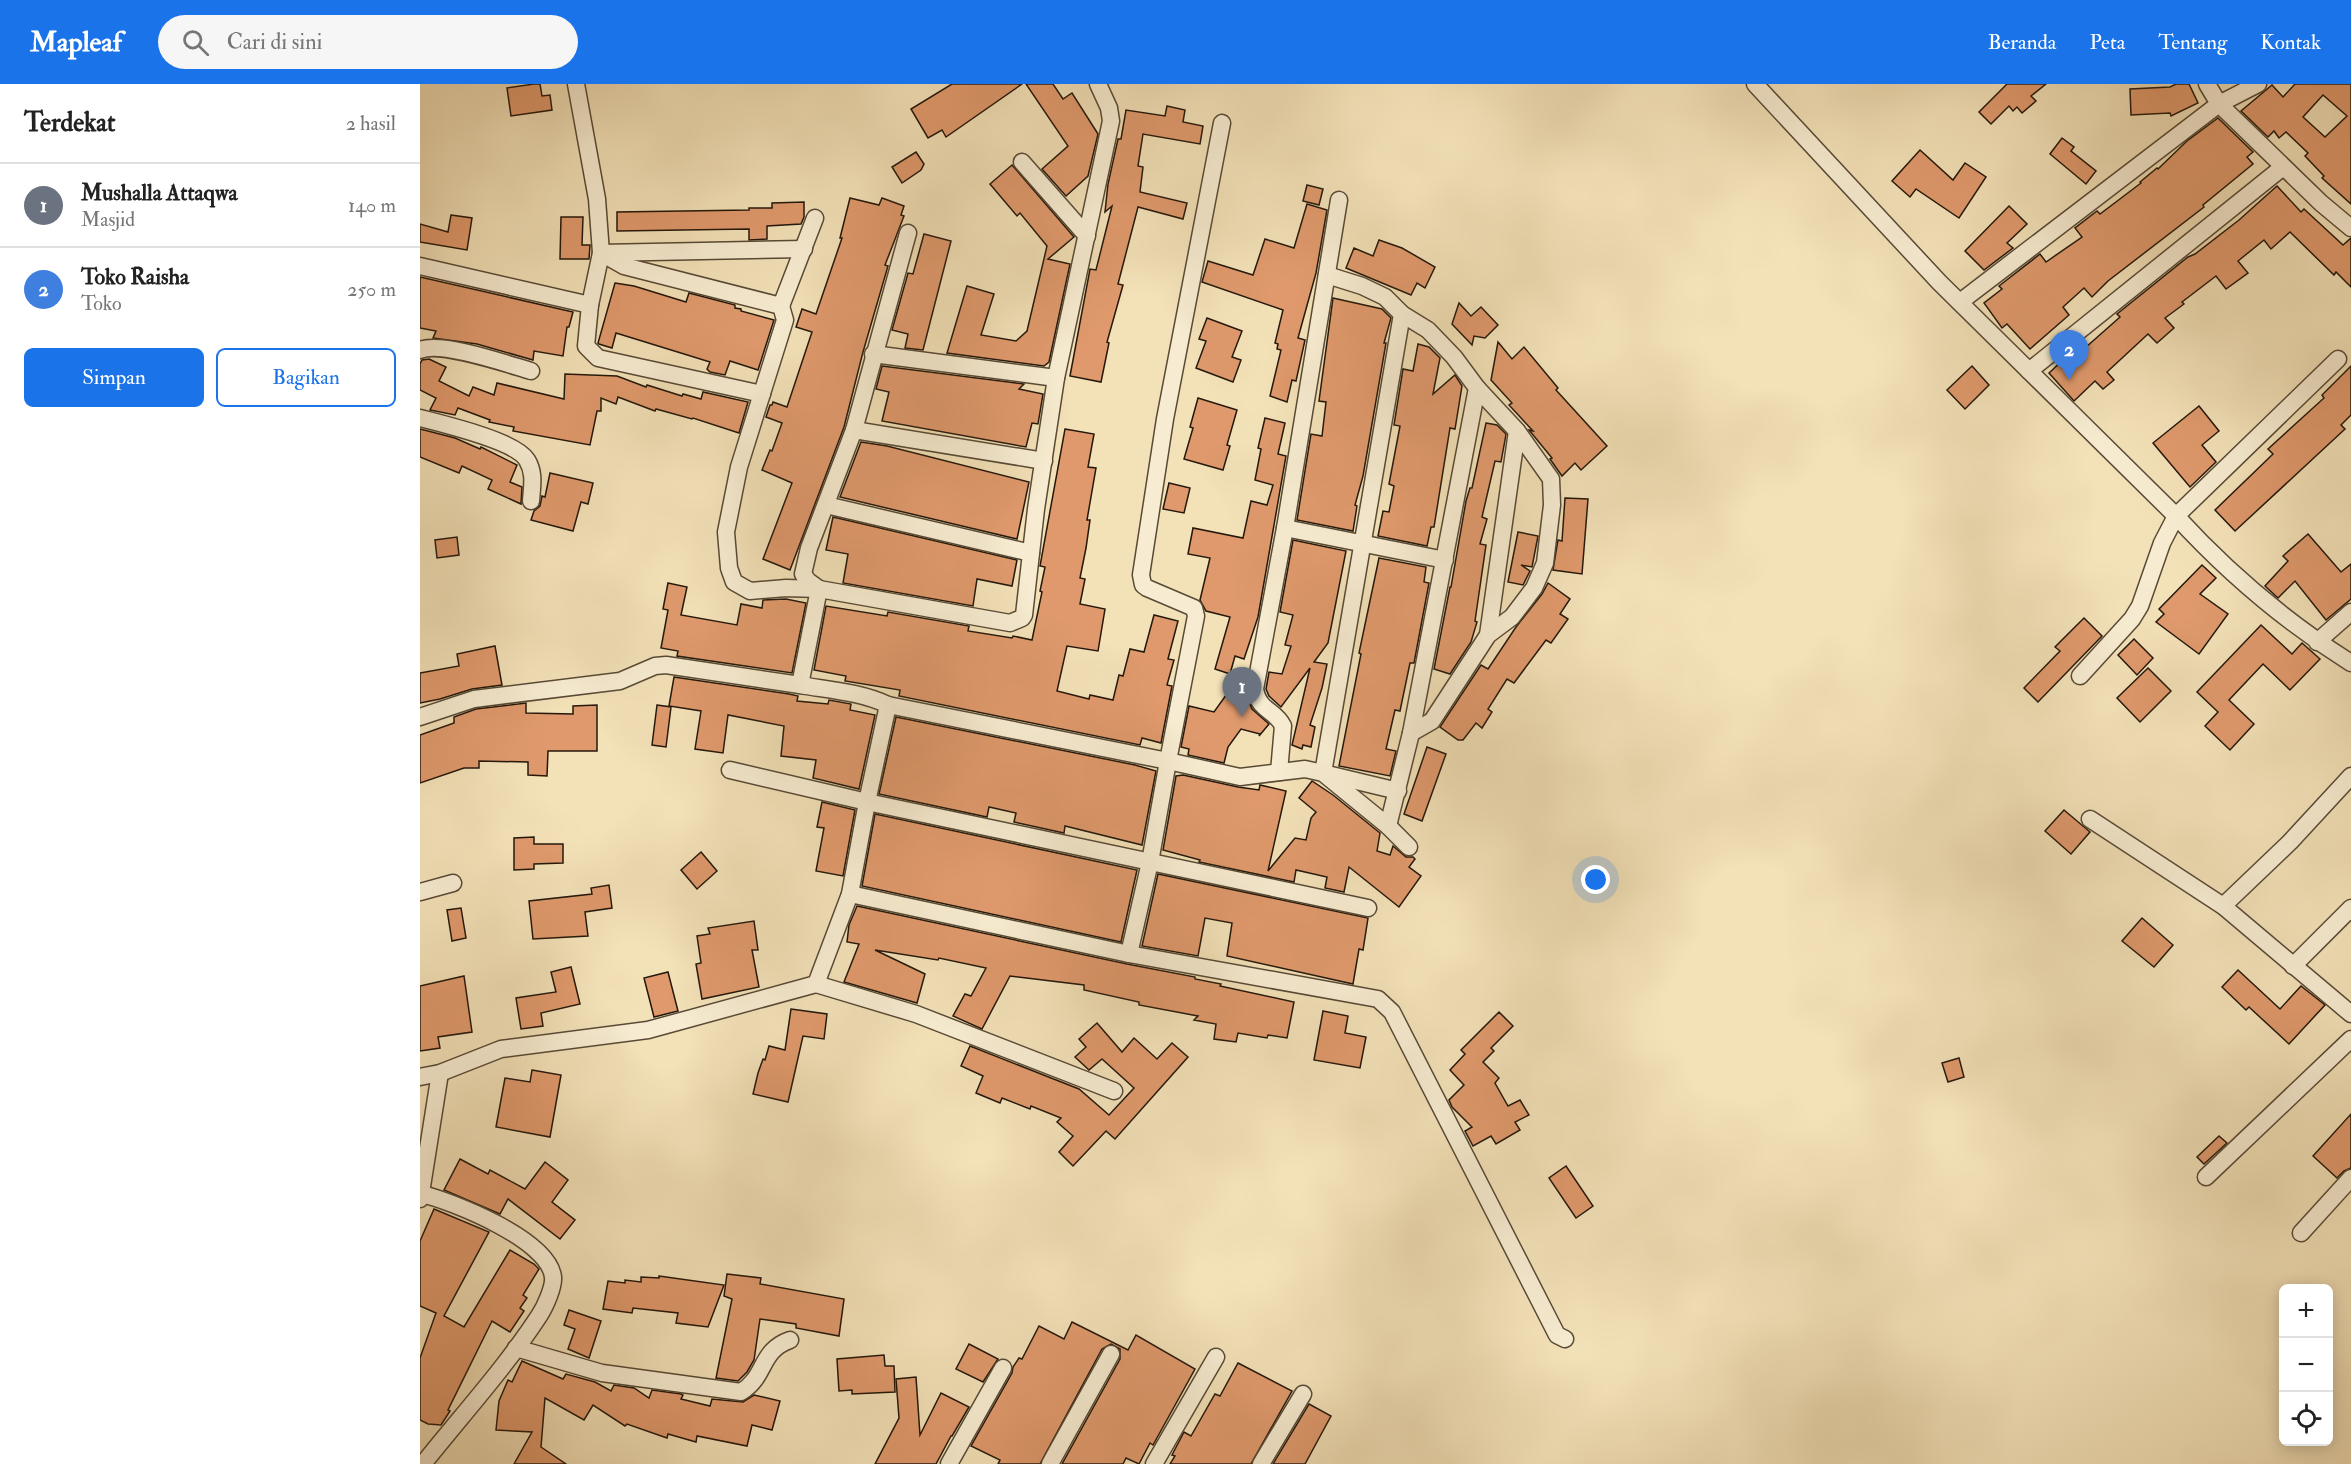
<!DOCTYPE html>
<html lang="id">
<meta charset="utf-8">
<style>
:root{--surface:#fff;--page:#f6f6f6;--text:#222;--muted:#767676;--line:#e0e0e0;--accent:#1a73e8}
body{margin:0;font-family:"IM FELL Double Pica",serif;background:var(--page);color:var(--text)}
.controls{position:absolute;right:18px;bottom:18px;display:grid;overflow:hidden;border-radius:9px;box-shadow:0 3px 15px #0003}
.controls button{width:54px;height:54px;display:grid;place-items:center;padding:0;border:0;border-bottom:2px solid var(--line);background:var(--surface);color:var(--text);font:30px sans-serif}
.you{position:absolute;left:1176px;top:796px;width:21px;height:21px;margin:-15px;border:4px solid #fff;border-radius:50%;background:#1a73e8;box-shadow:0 0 0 9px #1a73e833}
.badge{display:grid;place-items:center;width:39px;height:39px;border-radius:50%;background:var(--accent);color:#fff;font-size:20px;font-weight:700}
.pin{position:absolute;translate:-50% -50px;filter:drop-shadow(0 2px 3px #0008)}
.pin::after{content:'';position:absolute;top:32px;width:21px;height:18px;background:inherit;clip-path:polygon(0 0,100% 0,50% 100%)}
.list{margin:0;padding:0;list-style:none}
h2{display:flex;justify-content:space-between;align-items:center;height:78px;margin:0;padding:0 24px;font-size:26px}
h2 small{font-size:20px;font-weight:400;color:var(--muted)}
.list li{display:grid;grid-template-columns:39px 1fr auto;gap:18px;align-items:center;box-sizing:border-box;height:84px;padding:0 24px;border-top:2px solid var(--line)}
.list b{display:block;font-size:22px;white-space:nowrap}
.list p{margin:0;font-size:20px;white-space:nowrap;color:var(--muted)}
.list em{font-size:20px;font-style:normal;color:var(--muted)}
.actions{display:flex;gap:12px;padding:18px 24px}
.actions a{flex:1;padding:14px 0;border:2px solid var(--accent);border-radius:9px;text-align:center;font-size:21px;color:var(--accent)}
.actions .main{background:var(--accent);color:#fff}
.icon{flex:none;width:33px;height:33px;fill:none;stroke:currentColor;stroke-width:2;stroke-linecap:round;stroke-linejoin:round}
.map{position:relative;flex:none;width:1931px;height:1380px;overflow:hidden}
header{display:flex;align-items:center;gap:36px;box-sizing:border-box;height:84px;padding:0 30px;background:var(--accent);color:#fff}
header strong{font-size:28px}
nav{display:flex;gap:33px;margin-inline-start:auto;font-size:21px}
.search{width:420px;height:54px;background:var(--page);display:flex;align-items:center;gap:15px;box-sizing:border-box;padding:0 21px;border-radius:33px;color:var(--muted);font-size:22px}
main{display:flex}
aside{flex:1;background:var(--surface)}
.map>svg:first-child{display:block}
</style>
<header>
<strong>Mapleaf</strong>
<div class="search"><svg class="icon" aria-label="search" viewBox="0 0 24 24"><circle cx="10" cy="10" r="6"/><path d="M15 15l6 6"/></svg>Cari di sini</div>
<nav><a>Beranda</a><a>Peta</a><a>Tentang</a><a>Kontak</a></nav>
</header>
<main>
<aside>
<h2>Terdekat<small>2 hasil</small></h2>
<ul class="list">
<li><span class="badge" style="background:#6b7280">1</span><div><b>Mushalla Attaqwa</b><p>Masjid</p></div><em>140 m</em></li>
<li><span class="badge" style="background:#3f7fe0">2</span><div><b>Toko Raisha</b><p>Toko</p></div><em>250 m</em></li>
</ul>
<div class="actions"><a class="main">Simpan</a><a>Bagikan</a></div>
</aside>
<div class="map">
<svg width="1931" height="1380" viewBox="0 0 1931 1380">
<rect width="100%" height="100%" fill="#f3e1b8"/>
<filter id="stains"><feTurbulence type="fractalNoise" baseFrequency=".00333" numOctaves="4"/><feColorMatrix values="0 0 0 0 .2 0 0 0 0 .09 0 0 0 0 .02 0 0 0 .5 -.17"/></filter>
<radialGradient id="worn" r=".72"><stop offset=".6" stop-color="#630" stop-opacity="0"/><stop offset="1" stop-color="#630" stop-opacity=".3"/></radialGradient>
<!-- building -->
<g fill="#df996c" stroke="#24180b" stroke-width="1.5" fill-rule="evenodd">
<polygon points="114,0 120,0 122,12 130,11 132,26 91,32 87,4"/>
<polygon points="532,0 602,0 526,53 522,46 508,54 491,25"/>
<polygon points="606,0 633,0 643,15 652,9 678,50 668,92 646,112 622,85 648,62"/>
<polygon points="1587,0 1626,0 1611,12 1616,17 1602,29 1597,23 1593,27 1589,22 1571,40 1559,28"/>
<polygon points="1756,0 1769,0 1778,19 1751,32 1750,29 1711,31 1710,5 1750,3"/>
<path d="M1875 0H1931V120L1902 94 1904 92 1885 72 1888 69 1866 48 1859 54 1854 47 1848 53 1821 27 1852 1 1863 13ZM1903 11 1927 32 1905 53 1883 33Z"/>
<polygon points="747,22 765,26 763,38 783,42 780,60 723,50 718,82 723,83 720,108 767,119 763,135 718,123 698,200 703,201 687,258 689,259 681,298 650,292 670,185 676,186 692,122 685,128 688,100 698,55 701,55 706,26 745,32"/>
<polygon points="1798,34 1833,68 1827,73 1833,80 1783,121 1784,123 1688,197 1672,213 1664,204 1643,223 1649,231 1610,265 1587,240 1582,244 1564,219 1582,205 1579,202 1620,170 1626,178 1662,153 1655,144 1677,127 1680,130 1721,99 1720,98 1737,84 1738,85 1767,57"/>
<polygon points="1642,54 1654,63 1651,67 1676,87 1666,100 1630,70"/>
<polygon points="1500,66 1533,96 1545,79 1566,93 1539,134 1496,105 1490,113 1472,97"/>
<polygon points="496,68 504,80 501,86 482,99 472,83"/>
<polygon points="592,81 654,153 628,175 650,180 629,278 624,282 527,269 547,202 574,210 561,251 596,257 607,247 627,162 600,129 597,132 570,100"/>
<polygon points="887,101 903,105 899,121 883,117"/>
<polygon points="1857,102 1881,128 1884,125 1923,161 1931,154 1931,203 1916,188 1914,191 1870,148 1851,165 1844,156 1818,177 1828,189 1806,205 1796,192 1762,218 1764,220 1745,234 1754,244 1737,259 1728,250 1687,288 1694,296 1683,305 1675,297 1654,317 1629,289 1644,275 1648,279 1700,233 1697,230 1768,173 1775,170 1819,136"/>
<polygon points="430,114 459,121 462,114 484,122 481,131 484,132 465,181 468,182 443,268 424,343 370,486 343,475 372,399 342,386 350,366 352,367 362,339 346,333 350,321 352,321 353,318 367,323 392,248 376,243 382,225 396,230 422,154 420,154"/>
<polygon points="384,118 384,133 381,140 347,142 347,155 329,156 329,145 197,147 197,128 329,126 329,124 352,124 352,119"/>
<polygon points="887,120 907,126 896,189 878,254 885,256 876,297 872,296 867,318 850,312 861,266 857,265 858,260 855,259 863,226 782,198 788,177 833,191 845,155 874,164"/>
<polygon points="1589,122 1607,140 1587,159 1593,164 1564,186 1545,167"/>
<polygon points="31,131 52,134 47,166 0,158 0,140 28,148"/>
<polygon points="141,133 163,133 162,161 170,161 169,175 140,175"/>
<polygon points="504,150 531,157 503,266 485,264 488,250 472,246 488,189 493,190"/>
<polygon points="959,156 982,164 1015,183 1005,204 997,199 991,211 926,184 934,164 953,172"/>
<polygon points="0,193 153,228 149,243 147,243 143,272 114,267 113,276 57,260 13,254 16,247 0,244"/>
<polygon points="195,199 214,202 266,218 269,209 315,221 315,224 321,225 321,227 354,236 338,286 310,277 305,291 290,288 287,285 290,278 196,249 192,264 179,260 178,259"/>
<polygon points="913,214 962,225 971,234 964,259 966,259 943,392 935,421 937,422 933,447 877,436 891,350 902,352 906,318 899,317"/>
<polygon points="1039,219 1051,232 1061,223 1078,241 1065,254 1054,252 1052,261 1032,240"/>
<polygon points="787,234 822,247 812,273 821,276 813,298 776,284 786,257 779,255"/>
<polygon points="1078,258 1092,275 1104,263 1138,304 1136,306 1187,362 1161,386 1155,379 1142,392 1130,375 1132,374 1109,346 1113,347 1089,321 1092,319 1071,296"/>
<polygon points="998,260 1009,263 1020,274 1013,310 1035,291 1042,302 1035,345 1030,344 1014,443 1011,443 1007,462 958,452 963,427 969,428 974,402 969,400 980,342 974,341 983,285 993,287"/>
<polygon points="9,275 26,283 19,297 49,312 53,303 74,311 77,299 144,315 145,290 197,292 226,303 227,301 262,312 263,310 281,315 283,308 328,318 319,349 273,334 272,335 236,325 235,327 198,313 196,320 181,314 181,327 177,327 170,361 93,347 94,343 69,338 70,336 38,324 35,331 10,326 16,314 0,306 0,280 2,276"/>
<polygon points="462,282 604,300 599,305 623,310 618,340 612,339 606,363 462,337 469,308 456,305"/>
<polygon points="1552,282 1569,301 1545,325 1527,306"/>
<polygon points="1931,282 1931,331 1921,341 1925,345 1815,447 1795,426 1853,370 1848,365 1904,314 1902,311"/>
<polygon points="778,314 817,326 807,361 810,362 803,386 764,375 773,344 770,343"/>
<polygon points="1779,322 1799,347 1782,361 1796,378 1770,403 1733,359"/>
<polygon points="845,334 865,339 858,370 866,372 838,533 824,575 815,572 810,590 795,585 810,533 786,527 780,516 790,474 768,470 773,444 823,454 831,417 847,421 853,401 835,396 841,365 838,364"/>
<polygon points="1066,339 1077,341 1086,350 1085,356 1081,378 1075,377 1062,433 1067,435 1060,460 1066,461 1055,537 1057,538 1051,558 1030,590 1014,585 1030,503 1031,503 1046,417 1050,404 1052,404"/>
<polygon points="0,345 35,354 60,365 61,363 97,381 90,398 102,403 101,420 68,405 72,396 42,382 39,389 0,373"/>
<polygon points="645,345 674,350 668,383 676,384 667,436 670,436 666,464 660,494 665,495 660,520 685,525 678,567 647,562 637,607 669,615 670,611 693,616 699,591 703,592 710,565 724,568 734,531 758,537 748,575 754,576 747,601 752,602 741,659 722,654 720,661 479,612 480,606 425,597 426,592 394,586 406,522 467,532 468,528 549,542 548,547 592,554 593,552 612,556 622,508 620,507 625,483 620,482"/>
<polygon points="441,358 467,362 609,398 597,455 420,413"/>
<polygon points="130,389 173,399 168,420 161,418 153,447 111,436 114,427 120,422 122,412 125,413"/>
<polygon points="749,399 770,404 764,429 743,425"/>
<polygon points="1145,414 1168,415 1162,490 1133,486 1138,456 1142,457"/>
<polygon points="413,433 597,476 592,502 557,495 553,522 423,499 428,470 406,466"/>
<polygon points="1098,448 1118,452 1112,483 1101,481 1110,487 1103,501 1088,498"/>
<polygon points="1888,450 1921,488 1931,480 1931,515 1906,536 1875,497 1858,514 1845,502 1868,477 1863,472"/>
<polygon points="37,453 39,471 17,474 15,456"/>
<polygon points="873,456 926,467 908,559 894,578 907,580 902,604 890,641 895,643 891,663 883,661 882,665 872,661 890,584 861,623 849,612 846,605 849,588 862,590 871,562 865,561 873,531 860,528"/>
<polygon points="959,474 1006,483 1004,498 1009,499 994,579 990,579 980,627 975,626 966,665 976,667 970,692 919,682 941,570 939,569"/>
<polygon points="1782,481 1796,494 1780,510 1808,530 1779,570 1736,538 1744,530 1739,525"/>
<polygon points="248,499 267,503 261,531 317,541 321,520 342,524 343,516 366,515 386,519 372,589 257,572 258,567 241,564 248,526 243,525"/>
<polygon points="1128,499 1150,515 1140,530 1148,535 1131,559 1126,556 1094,599 1087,595 1068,625 1072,628 1062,644 1056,639 1043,656 1038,656 1020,643 1061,581 1068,585 1096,543 1122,510"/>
<polygon points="1664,534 1682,552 1618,618 1604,604 1640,567 1635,563"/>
<polygon points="1841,541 1872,570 1882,559 1900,575 1870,606 1843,580 1809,616 1834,640 1810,666 1785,642 1798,628 1777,608"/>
<polygon points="1714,555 1733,574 1717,591 1698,571"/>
<polygon points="75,562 82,601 52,605 20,615 0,619 0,589 39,582 37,570"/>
<polygon points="1728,584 1751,607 1720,638 1697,614"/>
<polygon points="254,593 369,610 378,612 377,617 408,620 409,616 431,620 430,626 455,631 439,705 393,694 396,676 361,672 364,642 308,631 303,669 275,665 281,627 249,622"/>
<polygon points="814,600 825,608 832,625 849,640 839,652 840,650 821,645 808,663 804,679 768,671 769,665 761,663 769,622 794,628"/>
<polygon points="106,619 106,629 153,630 153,622 177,621 177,667 128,667 127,692 108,691 108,678 59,677 59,684 44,684 0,699 0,651 34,639 34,633 56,625"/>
<polygon points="237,621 251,623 246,663 232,661"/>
<polygon points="476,633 715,681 736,687 722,761 645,742 644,749 594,738 596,729 569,723 567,733 459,710"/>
<polygon points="1007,663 1026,670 1002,737 984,730"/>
<polygon points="763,691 818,703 839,706 840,701 866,707 848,787 875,754 886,756 891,734 896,728 879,714 892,697 913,711 960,749 957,767 970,771 973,762 986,773 993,773 995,775 989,783 1001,792 979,823 929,783 924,808 905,804 907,793 876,786 874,798 779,778 780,776 743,766 756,692"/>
<polygon points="402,718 435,726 423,792 396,787 404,744 397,743"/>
<polygon points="1644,726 1670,748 1651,770 1625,747"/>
<polygon points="455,730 717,786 701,858 442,802"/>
<polygon points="114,753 114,760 143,760 143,779 114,780 114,785 94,786 94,754"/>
<polygon points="281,768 297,787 277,805 261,786"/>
<polygon points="738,790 948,834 943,866 939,865 933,900 807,872 812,839 785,834 778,872 722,862"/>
<polygon points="189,801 192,824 165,828 168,852 113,855 109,817 172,810 171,804"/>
<polygon points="437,822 707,880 775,893 775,895 801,900 800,902 874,918 867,954 848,951 847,954 818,949 816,958 794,955 796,940 774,936 778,932 719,921 719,918 664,906 664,901 590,892 562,945 533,932 545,910 551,912 566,884 519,874 518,876 455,866 505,890 497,919 424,898 439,860 427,858 429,841"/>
<polygon points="41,824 46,854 32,857 27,826"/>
<polygon points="1722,834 1753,861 1734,883 1702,857"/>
<polygon points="334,837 338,866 332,866 339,903 282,915 276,880 281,879 277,852 290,850 288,844"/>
<polygon points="151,883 160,920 121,929 123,942 101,945 96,914 136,908 131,888"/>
<polygon points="1818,886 1860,925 1881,902 1905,921 1869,960 1829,923 1826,926 1802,903"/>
<polygon points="248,888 258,927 234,933 224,894"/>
<polygon points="44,892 52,948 18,953 20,964 0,967 0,902"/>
<polygon points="371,925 407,930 404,955 383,952 368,1018 333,1010 338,989 343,975 345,976 349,962 365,966"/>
<polygon points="903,927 928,932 925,949 946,953 940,984 894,976"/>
<polygon points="1079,928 1093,942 1071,964 1074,967 1063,978 1079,994 1075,999 1088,1022 1100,1016 1109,1031 1095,1038 1100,1046 1076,1060 1071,1052 1053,1062 1045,1047 1052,1043 1032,1023 1029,1016 1044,1001 1030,986 1045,970 1041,966"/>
<polygon points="677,939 702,968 714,954 737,975 752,959 768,973 695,1055 686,1047 653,1082 639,1068 653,1052 637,1038 641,1034 611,1022 610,1025 582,1014 580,1019 556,1009 563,992 541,982 550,962 659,1005 689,1031 714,1004 682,975 669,986 655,973 666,963 659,955"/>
<polygon points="1539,974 1544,993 1528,998 1522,979"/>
<polygon points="112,986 141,991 130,1053 76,1043 85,994 110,998"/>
<polygon points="1931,1030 1931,1084 1924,1087 1917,1094 1893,1072"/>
<polygon points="1799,1052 1807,1059 1784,1080 1777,1073"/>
<polygon points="40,1075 68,1090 70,1086 105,1105 125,1078 148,1096 132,1118 155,1136 140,1155 88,1115 80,1130 24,1106"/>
<polygon points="1146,1082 1173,1122 1156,1134 1129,1094"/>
<polygon points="14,1125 69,1148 24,1232 44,1243 90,1166 114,1180 119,1185 103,1211 107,1214 100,1224 104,1227 90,1248 72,1237 28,1326 30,1327 21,1341 8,1340 0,1336 0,1274 16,1229 0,1222 0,1157"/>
<polygon points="307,1190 341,1194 340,1200 424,1215 419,1252 376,1244 376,1240 340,1235 334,1276 327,1288 318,1297 296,1294 312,1215 304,1212"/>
<polygon points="239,1192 304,1201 288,1243 256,1239 258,1229 213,1224 212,1229 183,1225 188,1197 205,1199 205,1196 221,1198 221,1193 239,1194"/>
<polygon points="149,1226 181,1237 169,1274 148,1265 155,1245 144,1241"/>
<polygon points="652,1238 708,1266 716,1251 775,1285 733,1361 730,1359 719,1380 706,1374 703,1380 642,1380 700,1275 700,1265 691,1260 682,1265 620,1380 578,1380 580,1376 551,1362 592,1289 593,1283 599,1274 602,1275 619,1242 644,1255"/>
<polygon points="549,1260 578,1275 563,1298 536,1285"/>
<polygon points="464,1271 465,1282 474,1282 475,1308 432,1310 432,1306 419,1307 417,1275"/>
<polygon points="102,1277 143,1295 146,1290 175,1298 191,1307 194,1301 214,1304 229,1314 232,1306 261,1310 263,1311 261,1315 290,1322 292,1315 323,1318 334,1311 360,1317 352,1346 332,1341 327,1362 277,1352 276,1358 248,1350 247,1354 207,1340 205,1342 173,1321 164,1336 125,1314 121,1363 146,1380 94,1380 112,1348 76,1346 79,1317 88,1296 92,1298"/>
<polygon points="818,1279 872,1307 831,1380 750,1380 755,1372 752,1371 764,1348 771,1352 795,1310 800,1312"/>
<polygon points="496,1293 500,1351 521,1309 549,1323 532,1352 531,1352 516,1380 455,1380 479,1334 476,1295"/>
<polygon points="889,1320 911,1332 885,1380 853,1380"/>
</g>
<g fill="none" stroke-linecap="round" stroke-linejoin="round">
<!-- street casing -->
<g stroke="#584a36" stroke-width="19">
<g id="street">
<polyline points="156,0 177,115 181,169 204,182 361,222 365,236 319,383 306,448 309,484 314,498 330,507 366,504 399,505 590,539 602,534 604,531 616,425 636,294 691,37 689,24 678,0"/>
<path d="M1335 0 1519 198 1756 432C1808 489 1866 538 1931 579"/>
<polyline points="1787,0 1799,20 1901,119 1931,144"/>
<polyline points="802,39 745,335 721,491 723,501 727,504 774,524 776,532 748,677 820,693 885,685 903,689 968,742 989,763"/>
<polyline points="602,78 667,152"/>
<polyline points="0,182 170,221"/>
<polyline points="907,191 942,202 965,213 982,230 1008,246 1034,273 1057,304 991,649 968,742"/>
<polyline points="1540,218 1799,20 1838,0"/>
<polyline points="361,222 395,134"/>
<path d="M0 266C21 257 87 280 111 287"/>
<polyline points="453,270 636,294"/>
<polyline points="1609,287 1863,83"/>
<polyline points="342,310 178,274 166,262 170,221 181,169 384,165"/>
<path d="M0 334C23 340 96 357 107 376 115 389 112 402 111 417"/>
<polyline points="434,346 624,377"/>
<polyline points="406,421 611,469"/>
<polyline points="865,444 1025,476"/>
<polyline points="1068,551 1097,347"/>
<polyline points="1897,558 1931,528"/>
<polyline points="1660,592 1712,535 1720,522 1742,459 1756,432 1918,275"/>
<polyline points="0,633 54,615 200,597 235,582 246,581 380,601"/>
<polyline points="991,649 1012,637 1068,551 1092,533 1114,504 1125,479 1132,421 1131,395 1097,347 1057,304"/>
<polyline points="310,686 447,718 948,824"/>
<path d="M859 688 863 642C855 625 839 628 835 605L865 444 919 116"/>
<polyline points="978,707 903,689 982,230"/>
<polyline points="1670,735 1803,822 1931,930"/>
<polyline points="0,808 33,799"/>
<polyline points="430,810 709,870 730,778 748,677 468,621"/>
<polyline points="1803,822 1870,758 1931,692"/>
<polyline points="709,870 958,915 972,928 1137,1251 1145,1255"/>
<polyline points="1873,882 1931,824"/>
<polyline points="396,900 496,930 694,1007"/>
<path d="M0 993 20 989 81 965 228 946 396 900 430 810 447 718 468 621C441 608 409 606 380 601L399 505 388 497 383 490 389 464 434 346 488 149"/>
<polyline points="1786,1093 1931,955"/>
<path d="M2 1110C34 1118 129 1156 133 1193 134 1203 125 1223 119 1232 85 1284 42 1331 3 1380"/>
<polyline points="0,1115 20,989"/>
<polyline points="1881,1149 1931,1094"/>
<path d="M96 1264 182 1289 321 1308C347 1292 339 1267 370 1256"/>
<polyline points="529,1380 583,1284"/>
<polyline points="630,1380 691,1270"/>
<polyline points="734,1380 796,1273"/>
<polyline points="841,1380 883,1310"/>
</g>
</g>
<!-- street -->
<use href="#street" stroke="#f7ecd1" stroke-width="16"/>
</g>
<rect width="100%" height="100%" filter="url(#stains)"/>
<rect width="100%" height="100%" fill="url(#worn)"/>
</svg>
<div class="controls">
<button>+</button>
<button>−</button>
<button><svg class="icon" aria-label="locate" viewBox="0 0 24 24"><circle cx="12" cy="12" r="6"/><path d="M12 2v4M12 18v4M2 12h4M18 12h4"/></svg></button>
</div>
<div class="you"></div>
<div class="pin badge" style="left:822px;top:633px;background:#6b7280">1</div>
<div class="pin badge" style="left:1649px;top:296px;background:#3f7fe0">2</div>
</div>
</main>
